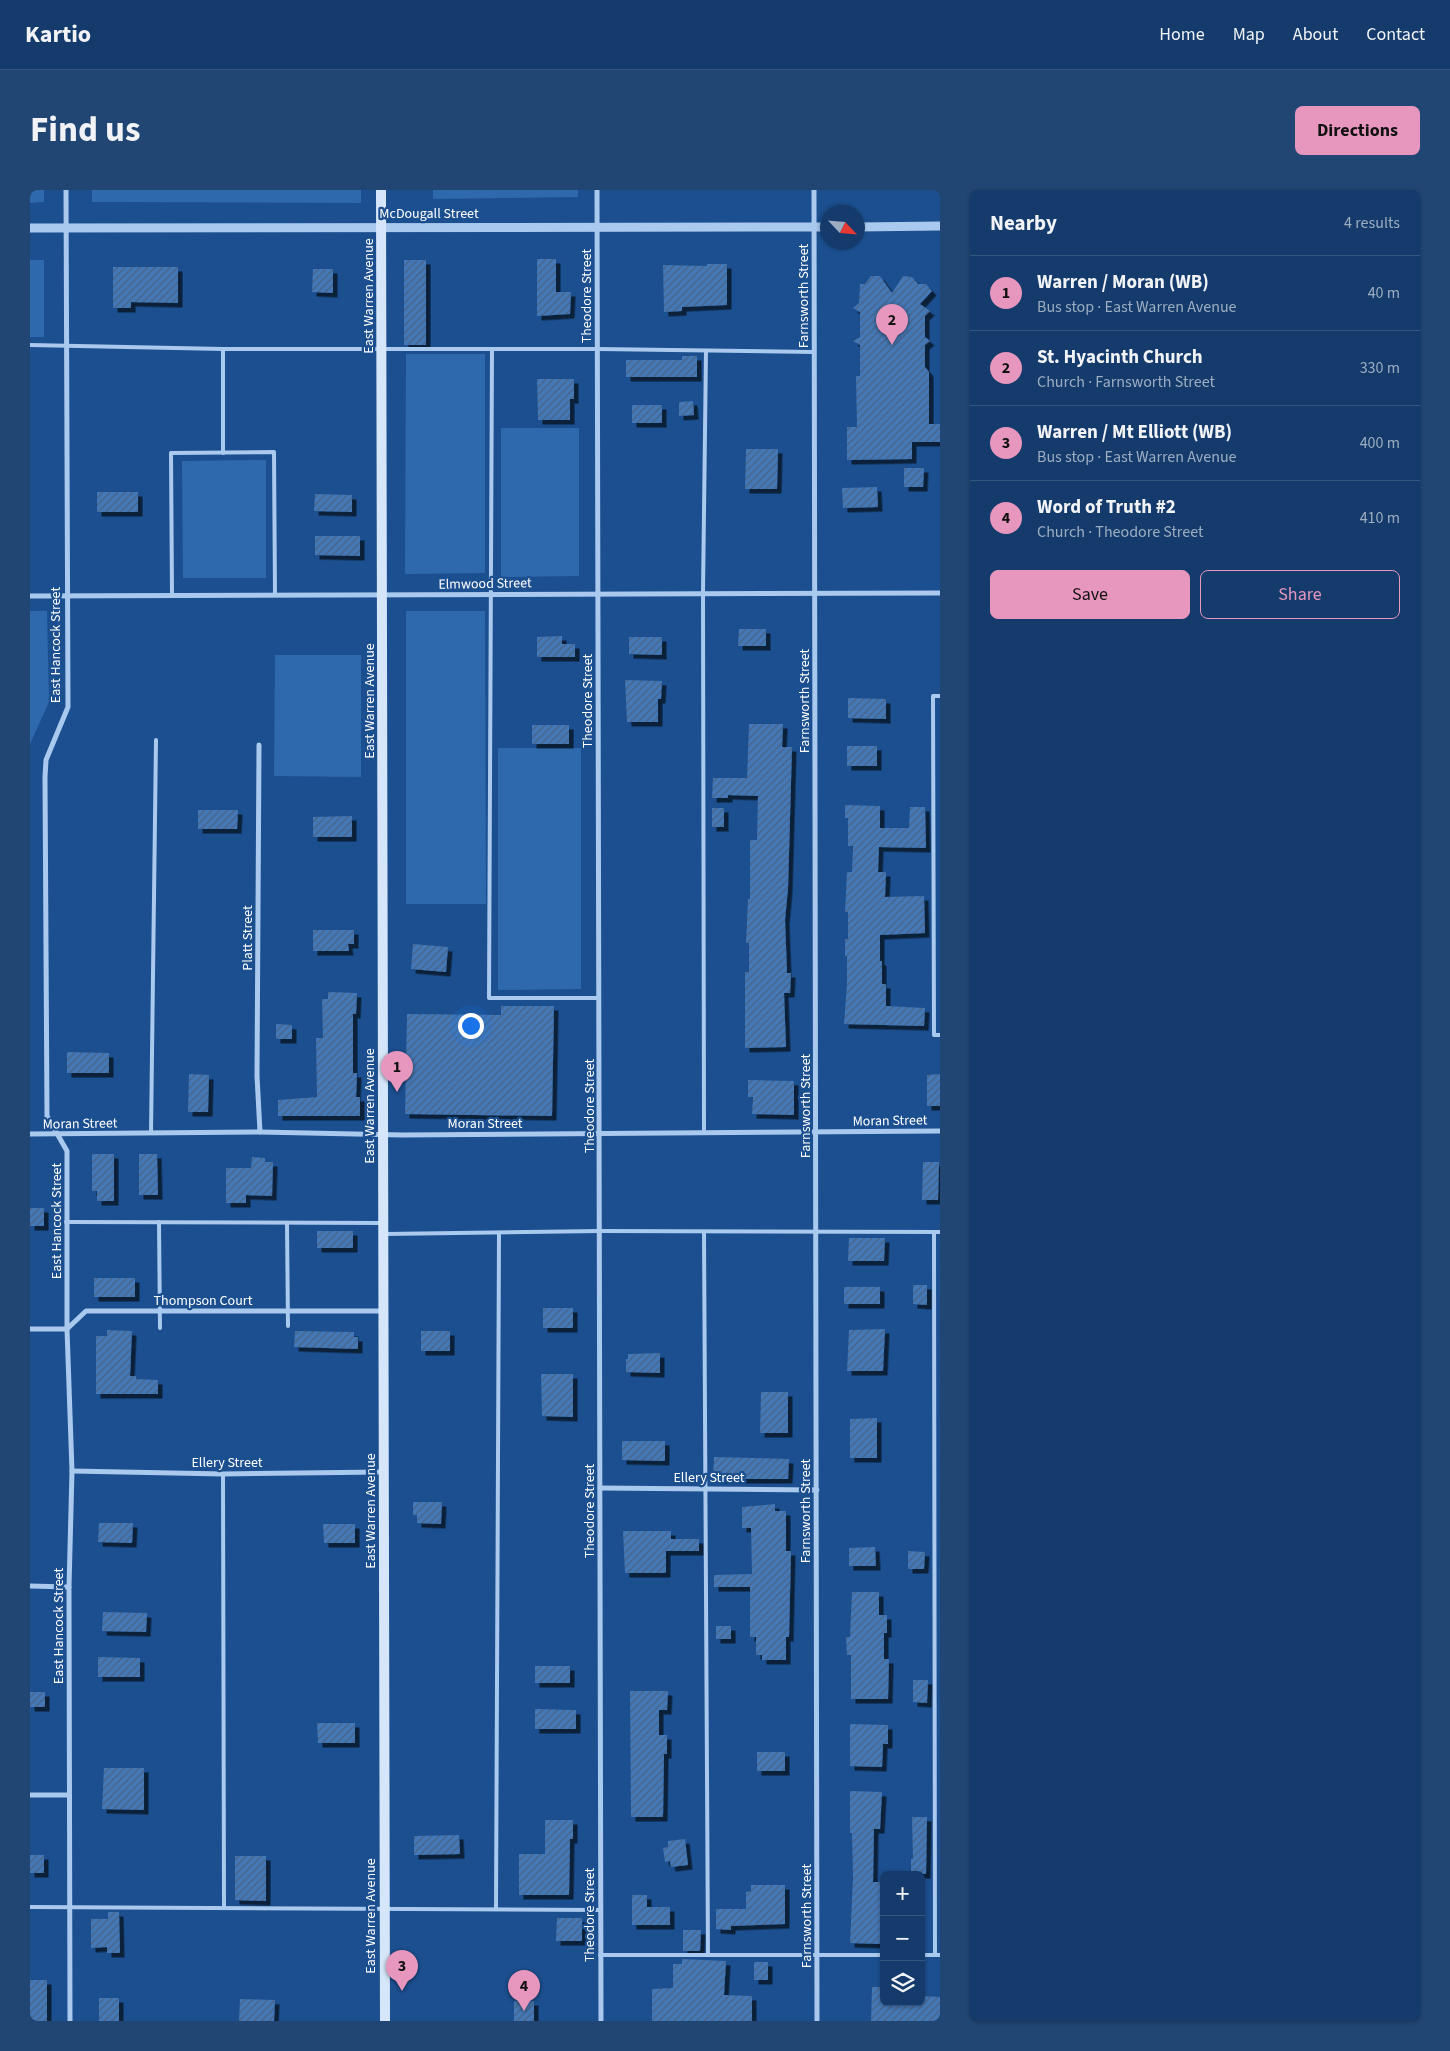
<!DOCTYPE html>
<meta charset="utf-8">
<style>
:root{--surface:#143b6b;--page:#214673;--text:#f1f3f6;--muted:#9dadc1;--line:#33557e;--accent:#e797bd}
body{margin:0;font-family:"Source Sans 3",sans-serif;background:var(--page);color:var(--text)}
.controls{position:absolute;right:15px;bottom:15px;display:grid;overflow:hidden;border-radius:8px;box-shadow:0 1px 4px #0004}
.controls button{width:45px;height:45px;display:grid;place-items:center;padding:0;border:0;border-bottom:1px solid var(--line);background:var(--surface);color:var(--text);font:25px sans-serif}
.compass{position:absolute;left:790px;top:15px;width:45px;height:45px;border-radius:50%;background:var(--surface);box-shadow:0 1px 4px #0004;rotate:116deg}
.you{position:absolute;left:440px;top:835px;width:18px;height:18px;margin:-12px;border:4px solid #fff;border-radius:50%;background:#1a73e8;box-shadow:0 0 0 8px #1a73e833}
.badge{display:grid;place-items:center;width:32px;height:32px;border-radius:50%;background:var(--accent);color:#111;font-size:16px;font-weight:700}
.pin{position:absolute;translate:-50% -41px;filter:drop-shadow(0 1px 2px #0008)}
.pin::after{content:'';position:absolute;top:26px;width:18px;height:15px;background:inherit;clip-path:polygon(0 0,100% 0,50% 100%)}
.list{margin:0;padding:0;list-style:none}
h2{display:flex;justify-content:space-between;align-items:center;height:65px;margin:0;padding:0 20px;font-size:21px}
h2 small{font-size:16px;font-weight:400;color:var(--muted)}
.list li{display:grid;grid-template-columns:32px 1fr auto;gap:15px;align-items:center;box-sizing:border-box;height:75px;padding:0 20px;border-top:1px solid var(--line)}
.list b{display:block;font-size:19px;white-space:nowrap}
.list p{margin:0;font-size:16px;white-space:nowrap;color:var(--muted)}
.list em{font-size:16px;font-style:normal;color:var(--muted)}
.actions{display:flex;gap:10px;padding:15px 20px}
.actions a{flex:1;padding:11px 0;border:1px solid var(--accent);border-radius:8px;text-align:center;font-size:18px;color:var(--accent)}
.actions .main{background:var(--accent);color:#111}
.icon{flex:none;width:28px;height:28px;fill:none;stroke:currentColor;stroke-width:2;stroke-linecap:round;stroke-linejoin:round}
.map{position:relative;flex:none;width:910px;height:1831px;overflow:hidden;border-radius:8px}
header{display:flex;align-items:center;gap:30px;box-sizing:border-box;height:70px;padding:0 25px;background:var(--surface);border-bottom:1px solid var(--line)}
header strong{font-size:24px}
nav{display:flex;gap:28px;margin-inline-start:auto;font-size:18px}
.intro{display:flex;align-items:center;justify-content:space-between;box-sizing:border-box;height:120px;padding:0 30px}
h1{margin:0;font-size:35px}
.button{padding:12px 22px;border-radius:8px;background:var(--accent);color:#111;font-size:18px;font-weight:700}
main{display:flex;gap:30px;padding:0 30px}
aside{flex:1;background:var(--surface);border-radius:8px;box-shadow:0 1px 4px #0004}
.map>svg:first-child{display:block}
</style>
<header>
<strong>Kartio</strong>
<nav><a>Home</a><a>Map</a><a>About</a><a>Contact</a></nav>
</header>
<div class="intro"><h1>Find us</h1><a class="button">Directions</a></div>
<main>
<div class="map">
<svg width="910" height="1831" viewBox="0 0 910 1831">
<defs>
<pattern id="building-hatch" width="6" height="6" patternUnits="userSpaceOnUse" patternTransform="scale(1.25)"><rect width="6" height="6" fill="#4478b7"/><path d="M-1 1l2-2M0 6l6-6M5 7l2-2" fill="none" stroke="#486282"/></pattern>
<filter id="shadow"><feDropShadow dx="4.5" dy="4.5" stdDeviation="0" flood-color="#0009"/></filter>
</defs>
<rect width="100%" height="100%" fill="#1b4f8f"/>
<!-- grass -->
<g fill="#2e69ad">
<polygon points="0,0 14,0 14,12 0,13"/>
<polygon points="62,0 331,0 331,13 62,12"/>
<polygon points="403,0 548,0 548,7 403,9"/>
<rect x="0" y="70" width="14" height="77"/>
<polygon points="376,164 455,164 455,383 375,384"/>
<polygon points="471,238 549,238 549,386 471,387"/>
<polygon points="236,270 236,388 153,388 152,271"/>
<polygon points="0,421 17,421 19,512 0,554"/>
<polygon points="376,421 455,421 456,714 376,714"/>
<polygon points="245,465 331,465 331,587 244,586"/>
<polygon points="468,558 551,558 551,799 468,800"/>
</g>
<!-- building -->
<g fill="url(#building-hatch)" filter="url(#shadow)">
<polygon points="507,69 526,69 526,102 541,102 540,124 507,126"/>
<rect x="374" y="70" width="22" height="85"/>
<polygon points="677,74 697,74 697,115 652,117 652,121 634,122 633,75 677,76"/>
<polygon points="83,77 148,77 148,113 101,112 101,118 83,118"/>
<polygon points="283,79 303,79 303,103 282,102"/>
<polygon points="841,86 850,86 862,103 873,86 882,87 888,94 896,94 902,101 890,114 900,121 895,126 895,147 900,151 895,155 895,177 899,182 899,234 910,234 910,252 882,252 882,269 817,270 817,237 827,237 826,186 830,186 830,155 823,151 830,147 830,122 823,118 829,113 830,94 835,94"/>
<polygon points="652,166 667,166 667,187 596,187 596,170 652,170"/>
<polygon points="507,189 544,189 544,209 540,209 540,230 508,230"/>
<polygon points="663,211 664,225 649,226 649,212"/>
<rect x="602" y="215" width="30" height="18"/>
<polygon points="716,259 748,259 747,299 715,299"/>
<polygon points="874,278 894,278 893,297 874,297"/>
<polygon points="847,297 848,317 813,318 812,298"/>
<rect x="67" y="302" width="41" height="20"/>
<polygon points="285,304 322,305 322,322 284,321"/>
<polygon points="285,346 330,346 330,366 285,365"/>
<polygon points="709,439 736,439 736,456 708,456"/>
<polygon points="532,446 532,454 545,454 545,467 507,467 507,447"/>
<polygon points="599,447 632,447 632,465 599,464"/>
<polygon points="595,490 632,491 631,509 628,509 628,532 597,532"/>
<polygon points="818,508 856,509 856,529 818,528"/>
<polygon points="719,534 753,534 752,557 762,557 758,698 755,730 757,783 761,783 760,803 754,803 756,857 715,858 715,782 719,782 719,753 716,753 718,709 720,709 720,650 727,650 728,606 698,605 698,608 682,608 683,588 717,588"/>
<rect x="502" y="535" width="37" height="19"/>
<rect x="817" y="556" width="30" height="20"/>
<polygon points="815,615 850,616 850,638 879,638 880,617 895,617 896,658 849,657 848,682 856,682 855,707 894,706 895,743 850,745 850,771 852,771 852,794 856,794 856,816 895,818 894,836 814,834 817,794 817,766 815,766 815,749 818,749 818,722 815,722 817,682 822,682 823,656 818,656 818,628 815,628"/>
<rect x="682" y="618" width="12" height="19"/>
<polygon points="168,620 208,620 207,639 168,639"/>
<polygon points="322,626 322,647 283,647 283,627"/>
<polygon points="283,740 324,740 324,754 318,754 319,761 283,761"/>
<polygon points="383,754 418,757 416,782 381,779"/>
<polygon points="298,802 327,803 326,824 323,824 323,883 327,883 326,907 330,907 330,926 248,926 248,910 287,907 286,848 293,848 292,809 298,809"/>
<polygon points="471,816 524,816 522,926 375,924 377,824 471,825"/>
<polygon points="246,834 262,835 262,849 246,849"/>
<polygon points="37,862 79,863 79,883 37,883"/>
<polygon points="159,884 179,885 178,922 158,922"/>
<polygon points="910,884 910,916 897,916 897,885"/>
<polygon points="718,890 764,891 764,925 722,924 723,907 718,907"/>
<polygon points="62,964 84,964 84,1011 67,1011 67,1001 62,1001"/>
<polygon points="109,964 127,964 128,1005 109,1005"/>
<polygon points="222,967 235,968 235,972 243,972 242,1006 216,1005 216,1013 196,1013 196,978 221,978"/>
<polygon points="893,972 909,972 908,1010 892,1010"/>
<rect x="0" y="1018" width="14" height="18"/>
<rect x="287" y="1041" width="36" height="17"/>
<polygon points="819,1048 855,1048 854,1071 818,1071"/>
<rect x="64" y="1088" width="41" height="19"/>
<polygon points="883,1095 897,1095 897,1115 883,1114"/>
<rect x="814" y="1097" width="36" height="17"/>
<rect x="513" y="1118" width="30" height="20"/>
<polygon points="855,1139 853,1181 817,1181 819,1140"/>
<polygon points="77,1140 102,1141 100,1186 106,1186 106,1189 128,1190 128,1204 66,1204 66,1146 77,1146"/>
<polygon points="265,1141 324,1142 324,1147 328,1147 328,1159 264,1157"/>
<rect x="391" y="1141" width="29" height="20"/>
<polygon points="630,1163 630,1183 596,1182 596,1169 598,1169 598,1164"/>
<polygon points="511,1184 543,1184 543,1227 512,1226"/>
<polygon points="731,1202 758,1202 758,1243 730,1243"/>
<polygon points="847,1228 847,1268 820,1268 820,1229"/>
<polygon points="592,1251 635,1251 635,1271 592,1270"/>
<polygon points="684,1267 759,1269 758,1289 683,1289"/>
<polygon points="383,1312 412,1312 411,1334 387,1333 387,1325 383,1325"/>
<polygon points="745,1314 745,1321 756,1321 756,1361 761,1361 759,1447 756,1447 756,1470 732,1470 732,1465 726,1465 726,1447 720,1447 720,1397 684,1397 684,1385 722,1384 721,1338 712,1338 712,1317"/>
<polygon points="69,1333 103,1333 102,1353 68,1352"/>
<polygon points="293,1334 325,1334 325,1353 294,1353"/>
<polygon points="593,1341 641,1341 641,1349 669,1349 669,1361 636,1361 636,1383 595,1383"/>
<polygon points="845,1357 846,1376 819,1376 819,1358"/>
<polygon points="878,1361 895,1362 894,1379 878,1379"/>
<polygon points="822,1402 849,1402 849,1425 857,1425 857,1443 854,1443 854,1469 859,1469 858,1509 821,1509 821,1465 817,1465 816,1447 820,1447"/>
<polygon points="73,1422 117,1423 116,1442 72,1441"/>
<rect x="686" y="1436" width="15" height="13"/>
<polygon points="68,1467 110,1468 110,1487 68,1487"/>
<rect x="505" y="1476" width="35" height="17"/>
<polygon points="883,1490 898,1490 897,1513 883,1512"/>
<polygon points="600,1501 638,1501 637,1520 629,1520 629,1545 637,1545 637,1564 634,1564 633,1627 601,1627"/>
<rect x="0" y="1502" width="15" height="15"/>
<polygon points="505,1519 546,1520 546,1539 505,1539"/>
<polygon points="287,1533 325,1533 325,1553 288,1553"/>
<polygon points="820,1534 858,1535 858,1554 853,1554 852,1577 820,1576"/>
<rect x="727" y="1562" width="28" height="19"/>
<polygon points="74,1578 114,1578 114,1620 72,1619"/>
<polygon points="820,1601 852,1602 850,1639 844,1639 843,1692 854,1692 853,1731 850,1731 850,1754 820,1753 823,1687 822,1643 820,1643"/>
<polygon points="882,1627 897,1627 896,1684 881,1684 881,1669 883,1669"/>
<polygon points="515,1630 543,1630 543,1649 540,1649 539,1705 489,1705 489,1664 515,1664"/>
<polygon points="429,1645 430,1664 384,1665 384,1646"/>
<polygon points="655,1649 658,1675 641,1677 640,1671 635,1672 633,1658 638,1657 638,1651"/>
<rect x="0" y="1665" width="14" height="18"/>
<polygon points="205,1666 236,1666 236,1711 205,1710"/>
<polygon points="721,1695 755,1695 755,1734 701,1736 701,1740 686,1739 686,1719 716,1719 716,1702 721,1701"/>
<polygon points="602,1705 617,1705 617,1717 640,1717 640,1735 602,1735"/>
<polygon points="78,1722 89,1722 90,1763 77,1763 77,1757 61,1758 61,1729 78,1729"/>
<polygon points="527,1728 552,1728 552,1751 526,1751"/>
<polygon points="653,1740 671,1740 670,1761 653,1761"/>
<polygon points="652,1769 696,1771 694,1805 722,1806 722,1831 622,1831 622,1799 643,1798 643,1774 652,1774"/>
<rect x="724" y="1772" width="14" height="18"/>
<rect x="0" y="1790" width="17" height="41"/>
<polygon points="842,1797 854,1797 854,1812 891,1812 891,1806 910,1807 910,1831 841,1831"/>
<rect x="69" y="1808" width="20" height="23"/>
<polygon points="210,1809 245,1810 244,1831 209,1831"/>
<rect x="484" y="1811" width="20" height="20"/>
</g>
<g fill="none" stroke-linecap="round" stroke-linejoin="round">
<!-- service -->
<g stroke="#a9c9ee" stroke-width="4">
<polyline points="0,155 193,159 568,159 784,162"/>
<polyline points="193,159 193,263"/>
<polyline points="462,159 459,808 569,808"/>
<polyline points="142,405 141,263 244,262 245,405"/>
<polyline points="910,506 903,506 904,845 910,845"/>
<polyline points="121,943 126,550"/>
<polyline points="674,943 673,403 676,161"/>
<polyline points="36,1032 352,1033"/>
<polyline points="129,1032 130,1138"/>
<polyline points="257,1033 258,1136"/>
<polyline points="674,1042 678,1765"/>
<polyline points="904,1042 905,1765"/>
<polyline points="355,1044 570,1041 910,1042"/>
<polyline points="193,1284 194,1718"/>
<polyline points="0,1717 571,1720"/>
<polyline points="466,1719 469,1043"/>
<polyline points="570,1765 854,1765"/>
<polyline points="891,1765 910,1765"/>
</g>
<!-- minor -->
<g stroke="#a9c9ee" stroke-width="5">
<polyline points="36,0 38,517 16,570 15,587 17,926 37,961 37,1139 42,1281 39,1397 40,1831"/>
<polyline points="567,0 571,1831"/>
<polyline points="784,0 787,1831"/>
<polyline points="0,406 910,403"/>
<polyline points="229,555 227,886 230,942"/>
<polyline points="0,944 230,942 373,945 910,941"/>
<polyline points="0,1139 37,1139 56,1121 353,1121"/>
<polyline points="42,1281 193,1284 353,1282"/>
<polyline points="570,1298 787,1300"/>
<polyline points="0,1396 39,1397"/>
<polyline points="0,1605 39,1605"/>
</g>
<!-- tertiary -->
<g stroke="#a9c9ee" stroke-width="9">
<polyline points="828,37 910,36"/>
<polyline points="0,38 798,37"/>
</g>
<!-- secondary -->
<polyline stroke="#d6e6fa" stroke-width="10" points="351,0 355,1831"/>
</g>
<g text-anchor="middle" stroke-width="4.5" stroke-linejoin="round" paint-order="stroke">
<!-- street labels -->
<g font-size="14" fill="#fff" stroke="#1b4f8f">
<text x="399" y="28">McDougall Street</text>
<text transform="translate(338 106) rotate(-90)" y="5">East Warren Avenue</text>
<text transform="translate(556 106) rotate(-90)" y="5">Theodore Street</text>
<text transform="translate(773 106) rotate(-90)" y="5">Farnsworth Street</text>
<text transform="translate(455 393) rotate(-1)" y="5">Elmwood Street</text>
<text transform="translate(25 455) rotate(-90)" y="5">East Hancock Street</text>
<text transform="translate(339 511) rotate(-90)" y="5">East Warren Avenue</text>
<text transform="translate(557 511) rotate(-90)" y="5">Theodore Street</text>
<text transform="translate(774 511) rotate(-90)" y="5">Farnsworth Street</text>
<text transform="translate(217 748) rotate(-90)" y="5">Platt Street</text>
<text transform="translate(339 916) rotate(-90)" y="5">East Warren Avenue</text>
<text transform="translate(559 916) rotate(-90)" y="5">Theodore Street</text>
<text transform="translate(775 916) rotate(-90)" y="5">Farnsworth Street</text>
<text transform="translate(860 930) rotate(-1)" y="5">Moran Street</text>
<text transform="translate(50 933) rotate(-1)" y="5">Moran Street</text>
<text x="455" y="938">Moran Street</text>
<text transform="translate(26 1031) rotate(-90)" y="5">East Hancock Street</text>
<text x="173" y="1115">Thompson Court</text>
<text x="197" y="1277">Ellery Street</text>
<text x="679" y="1292">Ellery Street</text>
<text transform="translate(340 1321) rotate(-90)" y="5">East Warren Avenue</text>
<text transform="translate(559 1321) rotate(-90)" y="5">Theodore Street</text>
<text transform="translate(775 1321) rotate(-90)" y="5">Farnsworth Street</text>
<text transform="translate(28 1436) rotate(-90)" y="5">East Hancock Street</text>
<text transform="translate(559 1725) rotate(-90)" y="5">Theodore Street</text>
<text transform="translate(340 1726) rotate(-90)" y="5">East Warren Avenue</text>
<text transform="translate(776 1726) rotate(-90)" y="5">Farnsworth Street</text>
</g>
</g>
</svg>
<div class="controls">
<button>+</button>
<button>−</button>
<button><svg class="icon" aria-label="layers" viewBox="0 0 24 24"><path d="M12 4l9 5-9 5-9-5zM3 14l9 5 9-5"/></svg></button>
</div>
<svg class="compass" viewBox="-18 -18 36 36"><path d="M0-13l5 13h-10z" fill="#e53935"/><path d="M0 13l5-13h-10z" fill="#9dadc1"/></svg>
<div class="you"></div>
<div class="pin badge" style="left:367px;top:902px">1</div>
<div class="pin badge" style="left:862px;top:155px">2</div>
<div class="pin badge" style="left:372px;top:1801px">3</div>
<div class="pin badge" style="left:494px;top:1821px">4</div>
</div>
<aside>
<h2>Nearby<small>4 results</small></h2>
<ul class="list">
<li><span class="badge">1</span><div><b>Warren / Moran (WB)</b><p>Bus stop · East Warren Avenue</p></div><em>40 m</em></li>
<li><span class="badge">2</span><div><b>St. Hyacinth Church</b><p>Church · Farnsworth Street</p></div><em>330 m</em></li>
<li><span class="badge">3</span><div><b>Warren / Mt Elliott (WB)</b><p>Bus stop · East Warren Avenue</p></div><em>400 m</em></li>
<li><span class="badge">4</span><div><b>Word of Truth #2</b><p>Church · Theodore Street</p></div><em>410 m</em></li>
</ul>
<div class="actions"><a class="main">Save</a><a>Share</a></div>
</aside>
</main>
